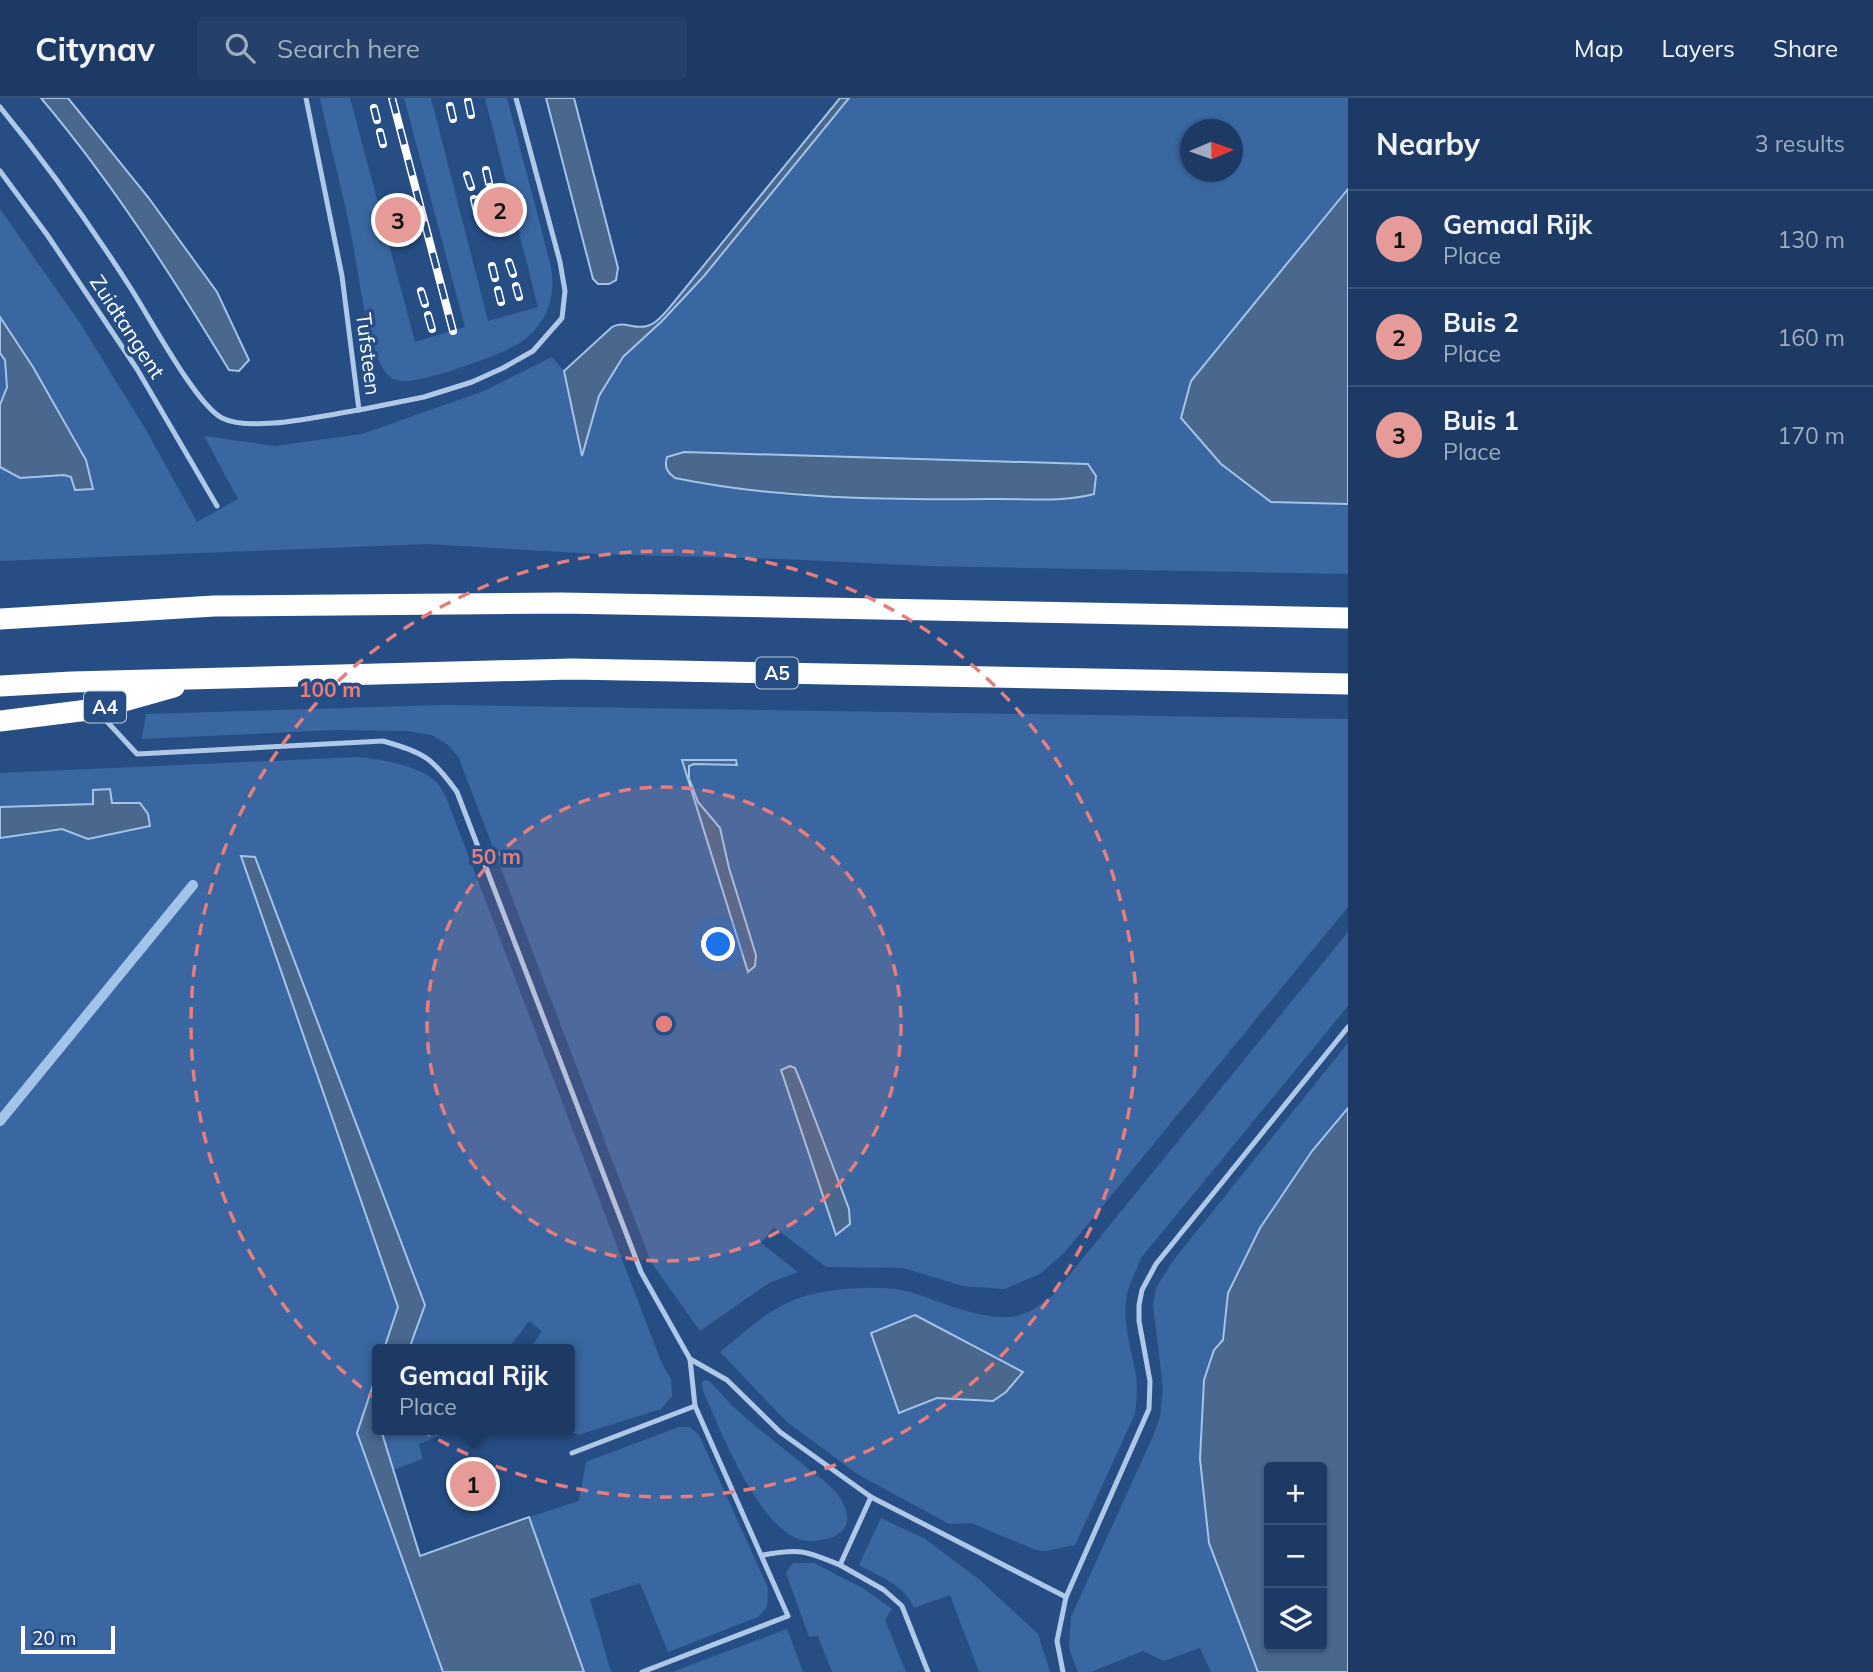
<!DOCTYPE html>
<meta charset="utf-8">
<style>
:root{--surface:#1c3a64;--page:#25416a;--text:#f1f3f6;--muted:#a0adbf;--line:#3a5478;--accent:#e69b98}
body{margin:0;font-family:Mulish,sans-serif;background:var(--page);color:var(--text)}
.controls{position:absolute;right:21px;bottom:21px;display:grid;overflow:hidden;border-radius:7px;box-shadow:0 2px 5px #0004}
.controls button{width:63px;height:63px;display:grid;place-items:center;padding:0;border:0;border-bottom:2px solid var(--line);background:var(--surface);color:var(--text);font:35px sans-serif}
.compass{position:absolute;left:1180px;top:21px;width:63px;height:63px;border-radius:50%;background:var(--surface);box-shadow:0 2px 5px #0004;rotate:88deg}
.scale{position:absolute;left:21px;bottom:18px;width:94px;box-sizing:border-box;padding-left:7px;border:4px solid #fff;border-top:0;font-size:19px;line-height:24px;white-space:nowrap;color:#fff;-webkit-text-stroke:5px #264e85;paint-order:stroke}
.you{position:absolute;left:719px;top:847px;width:24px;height:24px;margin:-18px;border:5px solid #fff;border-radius:50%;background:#1a73e8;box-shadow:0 0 0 10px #1a73e833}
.badge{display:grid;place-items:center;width:46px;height:46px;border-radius:50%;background:var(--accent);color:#111;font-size:23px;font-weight:700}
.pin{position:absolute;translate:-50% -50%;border:4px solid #fff;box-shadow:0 2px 7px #0006}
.popup{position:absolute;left:372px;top:1246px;width:203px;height:91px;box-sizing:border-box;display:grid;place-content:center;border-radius:7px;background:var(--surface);filter:drop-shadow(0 2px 5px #0005);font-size:23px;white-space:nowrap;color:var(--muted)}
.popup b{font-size:26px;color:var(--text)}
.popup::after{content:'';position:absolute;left:50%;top:100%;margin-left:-14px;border:14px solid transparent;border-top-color:var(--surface)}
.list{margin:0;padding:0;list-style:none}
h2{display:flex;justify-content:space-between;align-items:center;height:91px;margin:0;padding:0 28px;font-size:30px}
h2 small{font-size:23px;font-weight:400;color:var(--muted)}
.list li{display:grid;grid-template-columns:46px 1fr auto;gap:21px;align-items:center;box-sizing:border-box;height:98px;padding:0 28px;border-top:2px solid var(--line)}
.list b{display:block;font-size:26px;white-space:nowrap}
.list p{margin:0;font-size:23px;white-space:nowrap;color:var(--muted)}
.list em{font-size:23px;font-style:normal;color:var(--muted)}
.icon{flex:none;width:38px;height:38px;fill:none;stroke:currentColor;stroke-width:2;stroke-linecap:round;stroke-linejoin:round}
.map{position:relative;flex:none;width:1348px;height:1574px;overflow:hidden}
header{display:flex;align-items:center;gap:42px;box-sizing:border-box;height:98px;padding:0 35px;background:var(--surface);border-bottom:2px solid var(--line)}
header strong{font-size:33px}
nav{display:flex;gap:38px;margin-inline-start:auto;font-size:24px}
.search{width:490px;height:63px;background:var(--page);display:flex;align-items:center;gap:18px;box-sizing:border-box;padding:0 24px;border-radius:7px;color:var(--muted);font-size:26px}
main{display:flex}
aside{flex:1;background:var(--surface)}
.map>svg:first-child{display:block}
</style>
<header>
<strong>Citynav</strong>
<div class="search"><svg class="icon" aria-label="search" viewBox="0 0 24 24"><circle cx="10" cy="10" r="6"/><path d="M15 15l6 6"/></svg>Search here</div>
<nav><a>Map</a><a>Layers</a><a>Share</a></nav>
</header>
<main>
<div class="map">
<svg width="1348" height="1574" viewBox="0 0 1348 1574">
<rect width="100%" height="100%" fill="#264e85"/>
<!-- green -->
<g fill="#3a67a1" fill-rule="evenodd">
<path d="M320 0H350L415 244 465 229 404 0H431L488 223 538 209 485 0H507L550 165C557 195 549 221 525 241 510 255 426 283 405 283 398 283 391 281 386 275 368 251 358 173 352 141 343 94 330 47 320 0Z"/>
<path d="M849 0H1348V91L1191 283 1215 358 1221 366 1271 404 1348 406V476L927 468 783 461 595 456 427 446 0 463V369L20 380 64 377 71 379 75 392 92 391 86 362 33 269 0 219V111L80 225 146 332 197 424 238 401 204 338 275 348 362 336 484 293 552 259 564 273 580 355 584 348 599 298 623 259 662 223 704 178ZM1190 32H1232V74H1190ZM684 354 873 360 1071 402 1045 400 896 402 784 397 668 375 665 366 667 359Z"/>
<path d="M0 255C11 271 7 290 0 307Z"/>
<path d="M444 607 1348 621V809L1065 1154 1040 1176 1004 1191 963 1188 903 1170 826 1169 774 1129 761 1145 798 1174 769 1185 700 1233 651 1164 458 658 447 646 431 637 408 633 336 632 142 641 146 616ZM686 661 735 662 737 667 694 666 689 668 688 672 698 704 720 730 729 770 756 857 754 870 749 873 688 683 682 662ZM785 969 795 970 797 974 849 1111C851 1125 848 1130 836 1136L781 973Z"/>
<path d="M358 659C382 662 413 666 433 681 439 685 443 694 446 699L662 1266 671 1281 672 1298 661 1311 578 1337 569 1332V1251H530L542 1233 529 1223 508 1251H409L425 1206 255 759H242L398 1209 384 1251H377V1275L357 1335 443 1574H0V740L62 731 89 741 112 705 109 691 93 692V706L0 709V675Z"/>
<path d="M1348 834V908L1141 1160C1137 1171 1130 1184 1127 1196 1122 1223 1130 1246 1135 1272 1138 1287 1137 1301 1135 1316L1075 1447 1046 1453 1036 1452 971 1425 949 1426 857 1376 787 1324 720 1254C745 1234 768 1211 799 1200 824 1191 875 1187 901 1192 936 1200 973 1221 1010 1219 1026 1218 1041 1207 1053 1197ZM871 1235 984 1304 948 1299 926 1304Z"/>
<polygon points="1348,945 1348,1010 1312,1053 1260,1130 1228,1195 1223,1242 1218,1246 1209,1445 1258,1574 1211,1574 1200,1550 1164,1563 1143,1553 1091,1574 1078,1574 1069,1551 1071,1519 1153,1338 1160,1319 1163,1291 1153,1206 1156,1190 1172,1164"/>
<path d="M706 1282 710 1284C720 1294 729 1305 739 1314 761 1333 783 1350 805 1368 816 1377 830 1386 838 1397 859 1426 842 1442 811 1443 763 1445 720 1330 703 1293L702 1284Z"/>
<polygon points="679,1329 690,1329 699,1337 768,1490 767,1509 758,1519 668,1554 640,1485 590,1501 611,1574 584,1574 529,1419 579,1403 586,1364"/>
<polygon points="381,1332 449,1332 447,1335 419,1346 423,1361 393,1372"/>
<path d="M881 1420 925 1441 980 1482 1038 1536 1050 1574H979L950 1497 914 1510C905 1487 880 1479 859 1467Z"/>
<polygon points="793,1465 814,1465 864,1491 892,1511 885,1522 906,1574 832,1574 818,1538 809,1539 786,1475"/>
<polygon points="787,1531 803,1574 672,1574"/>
</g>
<!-- water -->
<g fill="#4a678e" stroke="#a4c3e8" stroke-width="2" fill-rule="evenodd">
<path d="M41 0H68L148 99 217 194 249 262 239 273 229 272C172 178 112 84 41 0Z"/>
<polygon points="546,0 574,0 618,170 616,182 609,186 598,186 593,181"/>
<path d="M840 0H849L704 178 662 223 623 259 599 298 582 358 564 273 612 229C624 222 634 232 647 228 656 226 664 216 670 209Z"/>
<polygon points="1348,91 1348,406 1271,404 1221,366 1181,320 1191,283"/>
<polygon points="0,219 33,269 86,362 93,391 75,392 71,379 64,377 20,380 0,369 0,307 7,289 5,262 0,255"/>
<path d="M684 354 1088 366 1096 378 1094 396C1060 405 1024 400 988 401 883 402 778 401 675 380 667 374 664 369 667 359Z"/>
<polygon points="682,662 736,662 737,667 694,666 689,668 689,680 698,704 720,730 729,770 756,857 755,868 748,874"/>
<polygon points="110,691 112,705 140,705 148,716 150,728 88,741 62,731 0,740 0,709 93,706 93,692"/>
<polygon points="241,758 255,759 425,1207 409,1251 384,1251 398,1209"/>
<polygon points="790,968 795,970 802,987 849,1111 850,1126 836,1137 781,972"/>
<path d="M1348 1010V1574H1258L1209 1445 1200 1361 1204 1282 1214 1252 1223 1242 1228 1195 1260 1130 1312 1053ZM1269 1369H1322V1548H1269Z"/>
<polygon points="915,1217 1023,1274 1006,1294 993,1303 937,1300 899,1315 871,1235"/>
<polygon points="377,1275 377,1332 381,1332 420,1458 529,1419 584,1574 443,1574 357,1335"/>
</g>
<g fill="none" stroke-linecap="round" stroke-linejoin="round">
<!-- stream -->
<polyline stroke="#a4c3e8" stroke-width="10" points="0,1023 193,787"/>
<!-- lane -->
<g stroke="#b0c8e8" stroke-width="5">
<path d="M0 9C46 65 89 125 128 186 148 216 195 306 222 320 251 335 325 317 359 312L342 178 306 0"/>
<polyline points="0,73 48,138 137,271 217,408"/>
<polyline points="359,312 424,299 472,284 503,270 533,253 562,220 565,193 560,164 516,0"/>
<path d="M100 616 137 656 383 643C424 655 432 659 457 694L641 1174 690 1261 695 1308 788 1518 642 1574"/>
<polyline points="690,1261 727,1282 780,1334 871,1399 1066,1499 1057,1543 1063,1574"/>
<polyline points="572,1355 695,1308"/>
<path d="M763 1457C801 1450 806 1453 840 1467L871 1399"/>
<polyline points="840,1467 884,1492 902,1508 928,1574"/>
<polyline points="1066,1499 1149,1311 1150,1283 1139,1223 1139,1207 1142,1192 1156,1166 1348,929"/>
</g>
<!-- highway -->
<g stroke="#fff" stroke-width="21">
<polyline points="0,521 214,508 561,505 1348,520"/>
<polyline points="0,588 72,584 572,571 1348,586"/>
<polyline points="0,623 96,611 174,589"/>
</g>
<!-- rail casing -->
<g stroke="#fff" stroke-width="8">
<g id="rail">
<polyline points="392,0 453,233"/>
<polyline points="468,3 471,17"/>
<polyline points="450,8 453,21"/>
<polyline points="374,10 377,22"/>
<polyline points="380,34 383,46"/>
<polyline points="486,72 489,85"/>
<polyline points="467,77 471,89"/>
<polyline points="492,97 495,109"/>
<polyline points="398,101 401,113"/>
<polyline points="474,101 477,114"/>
<polyline points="404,125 407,138"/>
<polyline points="509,164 513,176"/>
<polyline points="492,168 495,180"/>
<polyline points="516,188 519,199"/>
<polyline points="498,192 501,204"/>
<polyline points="421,193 425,206"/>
<polyline points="428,217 432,231"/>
</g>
</g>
<!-- rail -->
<use href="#rail" stroke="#264e85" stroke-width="5" stroke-dasharray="16" stroke-linecap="butt"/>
</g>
<!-- distance rings -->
<circle cx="664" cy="926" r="237" fill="#e67e7e" fill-opacity=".12"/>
<g fill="none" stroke="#e67e7e" stroke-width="3.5" stroke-dasharray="12 9">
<circle cx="664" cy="926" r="237"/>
<circle cx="664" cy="926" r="473"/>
</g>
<g text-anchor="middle" stroke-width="7" stroke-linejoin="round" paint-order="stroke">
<!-- shield labels -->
<g fill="#264e85" stroke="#becada" stroke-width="2">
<rect x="756" y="559.5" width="42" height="31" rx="5"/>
<rect x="84" y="593.5" width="42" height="31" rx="5"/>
</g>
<g font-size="19" font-weight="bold" fill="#fff">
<text x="777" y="582">A5</text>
<text x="105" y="616">A4</text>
</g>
<!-- street labels -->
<g font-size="21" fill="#fff" stroke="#264e85">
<text transform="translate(127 229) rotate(57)" y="7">Zuidtangent</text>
<text transform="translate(368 256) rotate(83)" y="7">Tufsteen</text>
</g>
</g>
<circle cx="664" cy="926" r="10" fill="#e67e7e" stroke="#264e85" stroke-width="3.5"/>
<g font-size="21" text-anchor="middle" font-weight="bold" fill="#e67e7e" stroke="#264e85" stroke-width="7" stroke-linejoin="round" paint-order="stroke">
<text x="330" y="599">100 m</text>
<text x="496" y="766">50 m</text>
</g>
</svg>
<div class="controls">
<button>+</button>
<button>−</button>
<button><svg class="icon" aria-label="layers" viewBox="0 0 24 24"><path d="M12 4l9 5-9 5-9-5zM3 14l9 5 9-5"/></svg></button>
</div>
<svg class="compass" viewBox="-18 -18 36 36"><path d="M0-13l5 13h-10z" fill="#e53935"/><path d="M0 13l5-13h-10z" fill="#a0adbf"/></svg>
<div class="scale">20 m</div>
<div class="you"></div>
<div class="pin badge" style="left:473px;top:1386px">1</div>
<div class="popup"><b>Gemaal Rijk</b>Place</div>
<div class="pin badge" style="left:500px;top:112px">2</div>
<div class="pin badge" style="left:398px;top:122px">3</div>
</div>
<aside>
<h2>Nearby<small>3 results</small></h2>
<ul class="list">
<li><span class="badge">1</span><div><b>Gemaal Rijk</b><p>Place</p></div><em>130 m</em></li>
<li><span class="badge">2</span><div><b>Buis 2</b><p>Place</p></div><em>160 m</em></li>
<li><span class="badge">3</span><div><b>Buis 1</b><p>Place</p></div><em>170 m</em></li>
</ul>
</aside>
</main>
